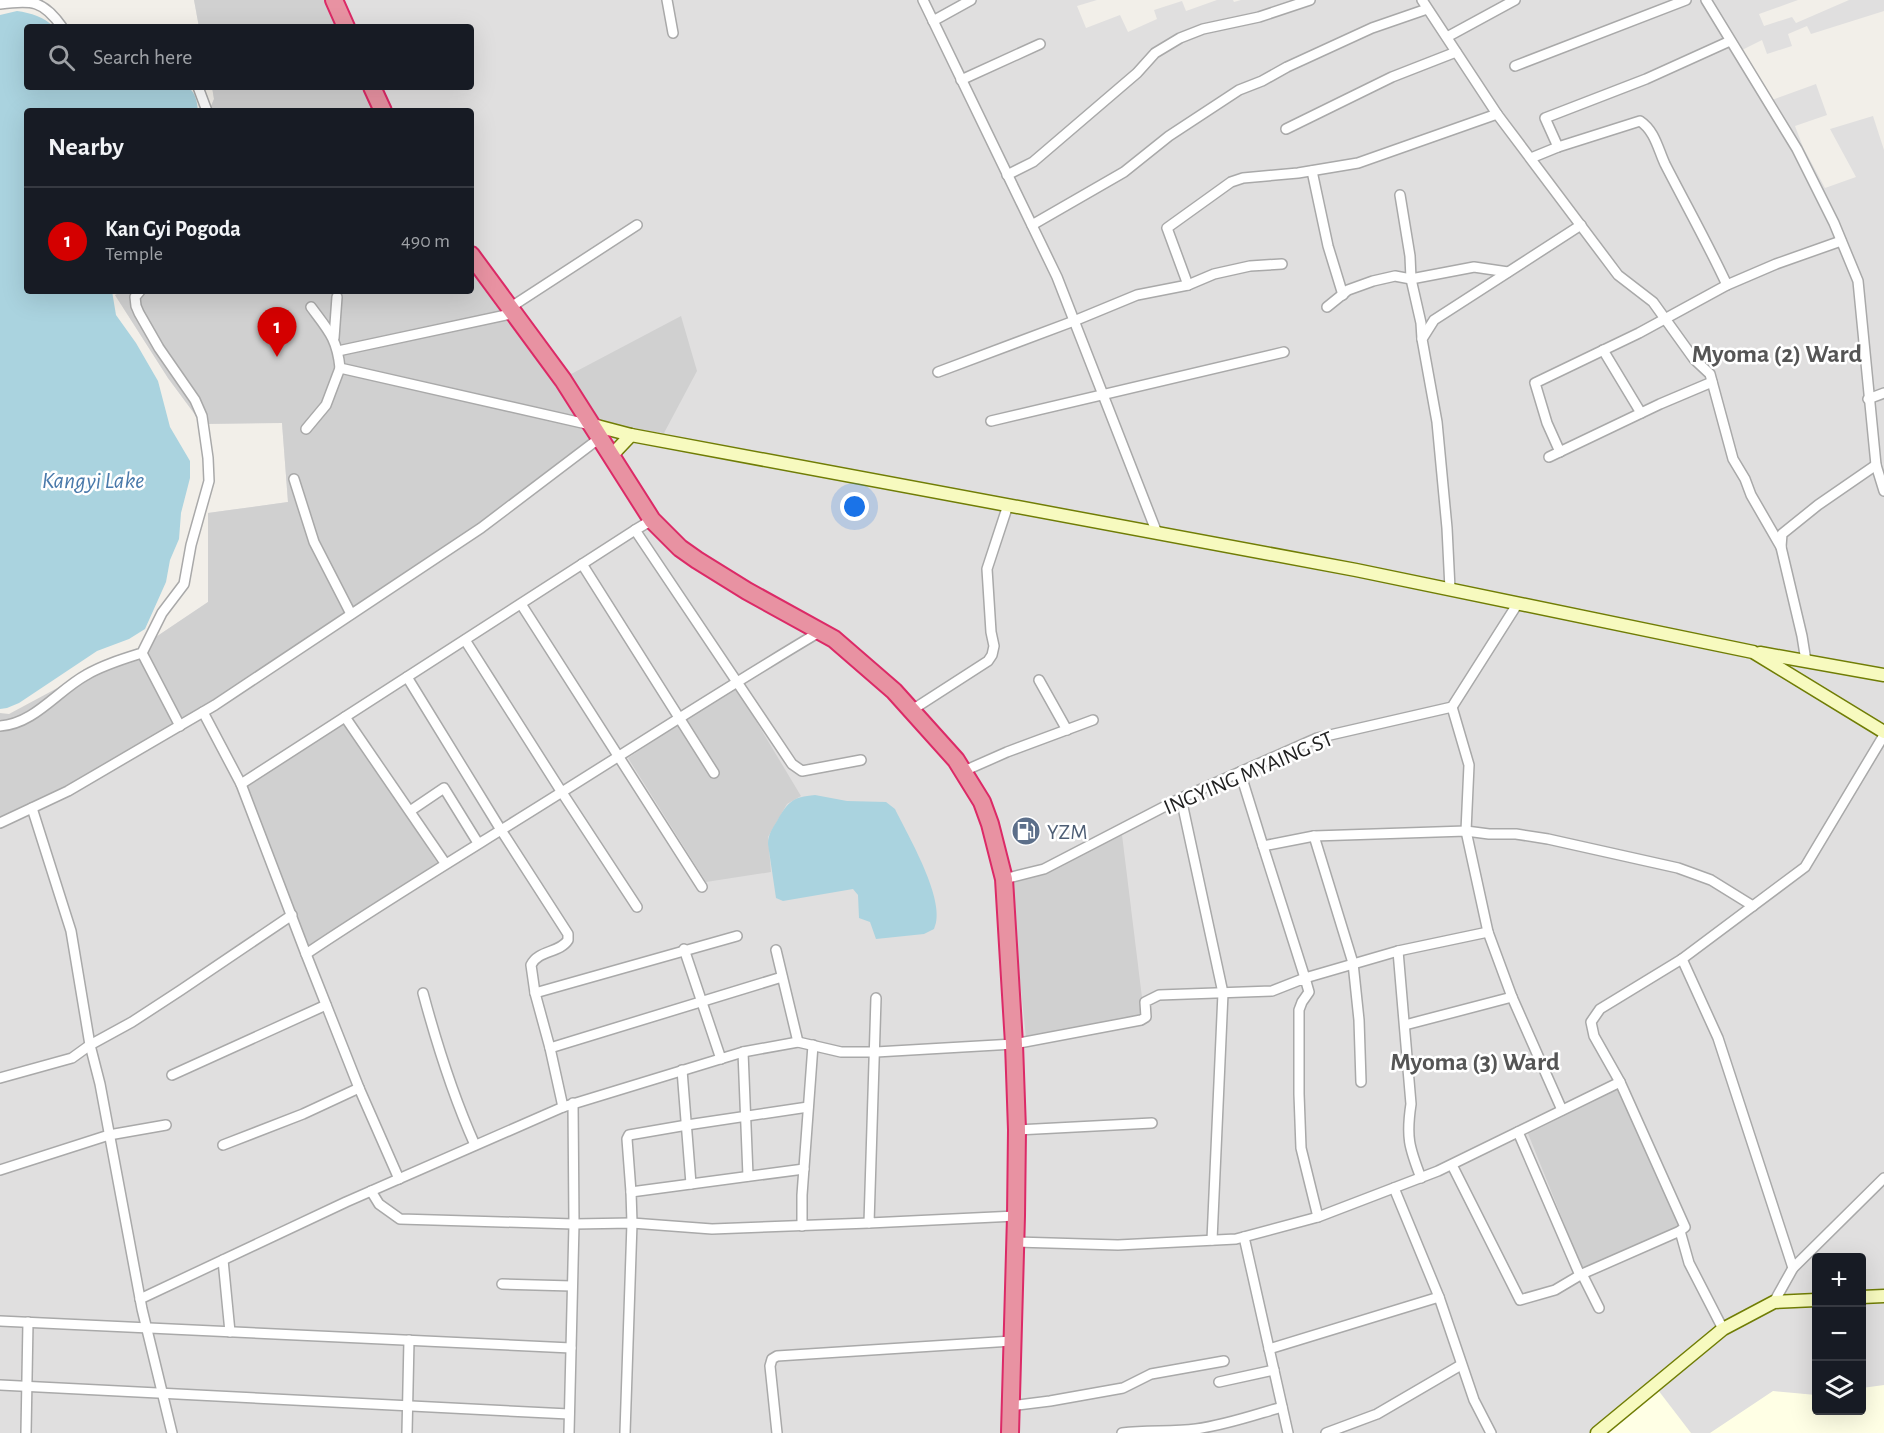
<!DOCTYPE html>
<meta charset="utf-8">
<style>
:root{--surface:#171b24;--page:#20242c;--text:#f1f3f6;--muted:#9ea1a6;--line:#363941;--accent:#d40000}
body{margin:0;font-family:"Alegreya Sans",sans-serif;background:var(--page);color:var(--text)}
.controls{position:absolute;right:18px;bottom:18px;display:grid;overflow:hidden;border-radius:6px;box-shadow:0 6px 24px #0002}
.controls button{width:54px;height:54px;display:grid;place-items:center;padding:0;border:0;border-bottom:2px solid var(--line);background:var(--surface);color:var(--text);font:30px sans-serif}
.you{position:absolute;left:855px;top:507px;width:21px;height:21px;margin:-15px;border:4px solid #fff;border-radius:50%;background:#1a73e8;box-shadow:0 0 0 9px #1a73e833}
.badge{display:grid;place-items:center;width:39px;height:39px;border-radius:50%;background:var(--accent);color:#fff;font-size:20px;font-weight:700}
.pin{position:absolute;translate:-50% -50px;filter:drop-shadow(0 2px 3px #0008)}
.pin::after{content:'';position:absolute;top:32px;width:21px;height:18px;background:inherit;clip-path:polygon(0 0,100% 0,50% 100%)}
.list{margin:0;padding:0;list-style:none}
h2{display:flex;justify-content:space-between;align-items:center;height:78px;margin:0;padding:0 24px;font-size:26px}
h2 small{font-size:20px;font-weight:400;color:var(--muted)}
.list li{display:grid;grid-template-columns:39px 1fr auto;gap:18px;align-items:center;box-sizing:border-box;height:108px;padding:0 24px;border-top:2px solid var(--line)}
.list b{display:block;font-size:22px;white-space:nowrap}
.list p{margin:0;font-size:20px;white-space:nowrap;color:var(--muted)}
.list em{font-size:20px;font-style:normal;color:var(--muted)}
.icon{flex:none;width:33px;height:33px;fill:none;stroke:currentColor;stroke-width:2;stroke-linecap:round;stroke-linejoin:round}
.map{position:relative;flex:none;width:1884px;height:1433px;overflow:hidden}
.search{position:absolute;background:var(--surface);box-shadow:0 6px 24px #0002;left:24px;top:24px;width:450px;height:66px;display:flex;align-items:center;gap:15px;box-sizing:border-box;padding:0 21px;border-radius:6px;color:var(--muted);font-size:22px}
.panel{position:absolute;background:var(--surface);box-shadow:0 6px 24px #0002;left:24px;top:108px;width:450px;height:186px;border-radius:6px}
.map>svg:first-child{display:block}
</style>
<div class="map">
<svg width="1884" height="1433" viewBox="0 0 1884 1433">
<rect width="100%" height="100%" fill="#f2efe9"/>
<!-- residential -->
<path fill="#e0dfdf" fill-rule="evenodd" d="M194 0H1097L1077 6 1086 28 1120 15 1128 32 1157 19 1154 10 1182 1 1186 11 1217 0H1233L1234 2 1241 0H1798L1759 14 1764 26 1792 17 1796 23 1849 0H1884V11L1811 34 1807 26 1788 34 1792 46 1767 54 1762 40 1742 50 1772 100 1816 84 1827 115 1795 126 1803 147 1825 188 1856 177 1830 129 1873 116 1884 150V1433H0V761L138 649 208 602V513L288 502 282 423 202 424 168 378 115 295 124 291H471V111H209L214 99 212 87H471V27H199ZM1816 1258H1862V1410H1816Z"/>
<!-- education -->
<g fill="#ffffe5">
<polygon points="1884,1385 1884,1433 1710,1433 1773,1391 1816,1395 1816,1410 1862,1410 1862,1388"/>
<polygon points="1658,1390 1691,1433 1606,1433"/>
</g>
<!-- religious -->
<g fill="#d0d0d0">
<polygon points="194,0 325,0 337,27 199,27"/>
<polygon points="212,87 363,87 373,111 209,111 214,99"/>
<polygon points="471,268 556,382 681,316 697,371 664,433 624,428 130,755 0,818 0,713 9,714 76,678 138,649 208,602 208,513 288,502 282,423 202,424 168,378 115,295 124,291 471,291"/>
<polygon points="735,686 801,796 787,804 768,837 771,872 706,882 628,758"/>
<polygon points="344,722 438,864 307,946 245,785"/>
<polygon points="1122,835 1144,1014 1026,1038 1010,882"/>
<polygon points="1624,1086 1683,1231 1584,1273 1527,1131"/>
</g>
<!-- water -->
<g fill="#aad3df">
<path d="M17 11C31 13 44 17 54 27H27V87H188C196 93 197 102 198 111H27V291H112L116 315 136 343 158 381 170 427 190 461V478L181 513 179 539 170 560 166 582 145 629 129 639 97 651 19 703 7 708 0 709V15Z"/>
<path d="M815 795 847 801 886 802 895 809C907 834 948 902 934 929L924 934 876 939 870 922 859 918 858 895 853 889 783 901 776 898 768 844C768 835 772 829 777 821 788 802 792 797 815 795Z"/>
</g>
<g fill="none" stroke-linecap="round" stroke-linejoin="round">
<!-- street casing -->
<g stroke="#a9a9a9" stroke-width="12">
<g id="street">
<polyline points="667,0 673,33"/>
<polyline points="923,0 1057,277 1157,533"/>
<polyline points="1422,0 1497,114 1618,275 1653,302 1694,359 1710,374 1733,459 1745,479 1751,495 1781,547 1802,636 1806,661"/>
<polyline points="1706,0 1797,149 1834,223 1858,281 1876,465 1884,491"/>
<path d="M0 4C32 0 43 0 62 27"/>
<polyline points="933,21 971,0"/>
<polyline points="1447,37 1515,0"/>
<polyline points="1515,66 1686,0"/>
<polyline points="961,80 1040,44"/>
<polyline points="198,87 207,111"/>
<polyline points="1286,129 1392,77 1456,52"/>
<polyline points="1558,147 1545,118 1646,79 1730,41"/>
<path d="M1531 158 1558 147 1640 121C1655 131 1658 149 1665 164 1686 205 1708 244 1727 285"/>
<polyline points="1312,171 1328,246 1343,295"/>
<polyline points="1007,175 1033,162 1137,73 1155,53 1180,38 1203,29 1259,17 1310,0"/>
<polyline points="1400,195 1410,256 1411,279 1421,323 1422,339"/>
<polyline points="1032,225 1124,172 1169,136 1239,90 1262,81 1287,67 1372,28 1427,9"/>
<polyline points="1188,285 1167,228 1231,182 1243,178 1298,173 1358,163 1497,114"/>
<path d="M311 307C328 330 337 338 340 368L591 425"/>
<polyline points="511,307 637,225"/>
<polyline points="1327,307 1348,290 1373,281 1395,276 1411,279 1474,267 1508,272"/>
<polyline points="334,338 337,297"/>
<polyline points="1603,350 1641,413"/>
<polyline points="338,351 515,313"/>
<polyline points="938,372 1074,321 1137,295 1188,285 1214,274 1250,266 1282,264"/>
<polyline points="1868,399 1884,393"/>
<polyline points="991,421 1284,352"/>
<polyline points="306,429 326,405 340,368"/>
<polyline points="1560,452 1547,423 1535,383 1639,333 1727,285 1776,264 1841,241"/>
<polyline points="1549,457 1660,404 1712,382"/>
<polyline points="294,479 314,542 351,614"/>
<polyline points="652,520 635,530 792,764 802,771 861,760"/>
<polyline points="1781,547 1782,534 1818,505 1876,465"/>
<polyline points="582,564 714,773"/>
<polyline points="1450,589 1447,528 1437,422 1422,339 1434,320 1581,225"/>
<polyline points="521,604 702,887"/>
<polyline points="465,640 561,791 637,907"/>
<polyline points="142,653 180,726"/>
<path d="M407 677 501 830 568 934V940C560 953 538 950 531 965L535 993 550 1048 563 1107"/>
<polyline points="1039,680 1067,730"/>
<polyline points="1452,707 1469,765 1466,831 1488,932 1512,997 1562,1110"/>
<polyline points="912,710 988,661 992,655 994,646 991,632 987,569 1008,505"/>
<polyline points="203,712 241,784 306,954 359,1088 399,1179"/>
<polyline points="345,717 445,863"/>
<path d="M0 726C34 724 57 691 86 675 103 665 123 659 142 653L162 613 184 584 191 545 209 481 208 458 202 416 195 400 159 348 139 313 136 306 135 297 140 291"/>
<polyline points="964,771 1007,752 1093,720"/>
<polyline points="1240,772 1263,846"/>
<polyline points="241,784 635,530"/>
<polyline points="1181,798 1223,993 1212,1240"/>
<polyline points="32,808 71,931 90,1045 100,1084 142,1309 172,1433"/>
<polyline points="410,811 444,788 478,843"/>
<polyline points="0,823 68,791 215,705 481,528 601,437"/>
<polyline points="1314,836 1353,963 1359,1020 1361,1082"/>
<polyline points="1004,879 1044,869 1181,798 1317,738 1452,707 1518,603"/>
<polyline points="1488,932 1398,951 1305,978 1263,846 1314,836 1466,831 1489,834 1516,834 1548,839 1678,868 1711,880 1753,906"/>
<polyline points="684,949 721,1059"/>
<polyline points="776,950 798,1042"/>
<path d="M1398 951 1411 1104C1406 1137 1409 1147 1421 1178"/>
<path d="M306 954C370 911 435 871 501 830 608 764 713 695 821 631"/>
<polyline points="1682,959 1718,1038 1793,1268"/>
<path d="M423 993C437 1045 453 1096 475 1145"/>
<polyline points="535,993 737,936"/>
<polyline points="876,998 869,1223 1016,1216"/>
<polyline points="1405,1025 1512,997"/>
<polyline points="550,1048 782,977"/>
<polyline points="743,1052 748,1176"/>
<polyline points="682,1070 691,1184"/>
<polyline points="172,1075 326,1005"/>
<polyline points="0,1078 72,1058 90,1045 132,1022 181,990 292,915"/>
<polyline points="1017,1130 1152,1123"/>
<polyline points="1518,1132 1579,1273 1582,1274 1599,1308"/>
<polyline points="223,1145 303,1114 359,1088"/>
<polyline points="1452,1165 1520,1300 1555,1290 1582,1274 1680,1231"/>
<polyline points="0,1170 109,1135 166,1125"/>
<polyline points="1394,1188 1439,1297 1474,1400 1491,1433"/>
<polyline points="371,1191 379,1204 400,1219 574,1224 632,1223 712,1229 869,1223"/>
<polyline points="631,1192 627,1139 629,1135 687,1125 808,1107"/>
<polyline points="802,1226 802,1195 813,1045"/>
<polyline points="1244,1237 1288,1433"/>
<polyline points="1016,1242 1118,1245 1236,1239 1318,1217 1438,1171 1620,1082"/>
<polyline points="223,1260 230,1332"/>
<polyline points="502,1284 572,1286"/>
<polyline points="140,1299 346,1202 563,1107 743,1052 798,1042 841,1052 876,1052 1014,1044 1141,1020 1146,1017 1145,1002 1159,995 1272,991 1305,978 1309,992 1302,1002 1299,1010 1299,1094 1301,1148 1318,1217"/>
<polyline points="1774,1302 1793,1268 1884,1178"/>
<polyline points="0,1321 571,1348"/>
<polyline points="1723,1329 1689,1263 1680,1231 1685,1227 1620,1082 1594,1036 1591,1022 1600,1009 1682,959 1805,867 1884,735"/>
<polyline points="1269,1349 1439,1297"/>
<polyline points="1219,1382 1274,1370"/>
<polyline points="0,1385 569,1414"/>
<polyline points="1010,1406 1050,1401 1123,1388 1151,1374 1224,1361"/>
<polyline points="26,1433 28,1322"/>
<polyline points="407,1433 409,1340"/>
<polyline points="569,1433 574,1224 573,1103"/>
<polyline points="625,1433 632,1223 631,1192 804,1169"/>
<polyline points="777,1433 770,1366 772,1359 777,1356 1012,1341"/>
<path d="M1122 1433C1147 1430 1172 1432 1196 1429 1226 1425 1254 1415 1282 1407"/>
<polyline points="1326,1433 1377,1414 1461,1365"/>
</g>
</g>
<!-- secondary casing -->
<g stroke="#707d05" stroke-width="15">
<g id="secondary">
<polyline points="593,425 631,435 1356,570 1753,652 1884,732"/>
<polyline points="612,455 631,435"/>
<polyline points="1760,653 1884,675"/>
<polyline points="1862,1297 1884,1296"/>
<polyline points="1597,1433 1723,1329 1774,1302 1816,1300"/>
</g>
</g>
<!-- highway casing -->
<g stroke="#dc2a67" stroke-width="20">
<g id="highway">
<polyline points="334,0 346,27"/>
<polyline points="372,87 383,111"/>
<polyline points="471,255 563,380 652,520 680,548 697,560 747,591 834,639 894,691 956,760 982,802 990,824 1004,879 1014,1044 1017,1130 1016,1216 1010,1433"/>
</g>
</g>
<!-- street -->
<use href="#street" stroke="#fff" stroke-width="9"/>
<!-- secondary -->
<use href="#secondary" stroke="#f7fabf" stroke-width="12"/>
<!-- highway -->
<use href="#highway" stroke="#e892a2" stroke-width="16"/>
</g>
<!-- icons -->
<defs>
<g id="fuel-disc" transform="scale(1.5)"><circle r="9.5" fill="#5c6f8a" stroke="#fff"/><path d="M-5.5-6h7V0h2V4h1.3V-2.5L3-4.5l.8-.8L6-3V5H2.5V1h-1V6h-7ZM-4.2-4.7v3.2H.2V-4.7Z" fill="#fff"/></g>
</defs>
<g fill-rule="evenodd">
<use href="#fuel-disc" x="1026" y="831"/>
</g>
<g text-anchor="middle" stroke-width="5" stroke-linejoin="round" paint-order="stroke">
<!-- street labels -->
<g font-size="22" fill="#222" stroke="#fff">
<text transform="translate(1248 772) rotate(-23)" y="8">INGYING MYAING ST</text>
</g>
<!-- service labels -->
<g font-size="22" fill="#4e5e75" stroke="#fff" text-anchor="start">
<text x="1047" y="839">YZM</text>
</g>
<!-- water labels -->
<g font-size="24" font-style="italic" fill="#4a7aab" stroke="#fff">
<text x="93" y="488">Kangyi Lake</text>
</g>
<!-- quarter labels -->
<g font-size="26" font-weight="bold" fill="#555" stroke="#fff">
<text x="1777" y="362">Myoma (2) Ward</text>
<text x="1475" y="1070">Myoma (3) Ward</text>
</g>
</g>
</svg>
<div class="controls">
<button>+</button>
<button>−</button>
<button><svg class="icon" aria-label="layers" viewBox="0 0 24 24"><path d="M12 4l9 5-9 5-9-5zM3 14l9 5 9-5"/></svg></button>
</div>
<div class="you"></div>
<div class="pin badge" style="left:277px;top:357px">1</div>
<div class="search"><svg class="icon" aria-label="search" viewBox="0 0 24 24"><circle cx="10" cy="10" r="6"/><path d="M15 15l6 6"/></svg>Search here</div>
<section class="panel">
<h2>Nearby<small></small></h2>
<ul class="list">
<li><span class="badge">1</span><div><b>Kan Gyi Pogoda</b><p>Temple</p></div><em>490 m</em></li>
</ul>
</section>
</div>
